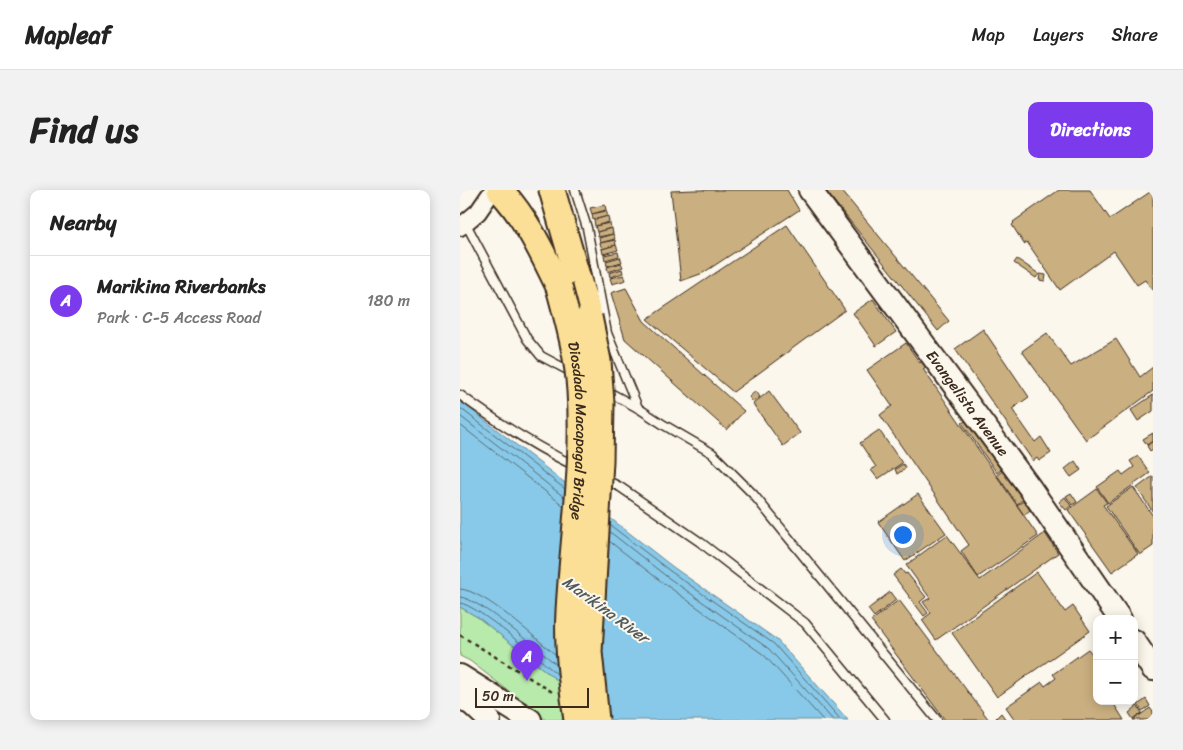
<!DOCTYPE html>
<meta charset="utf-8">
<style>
:root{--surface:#fff;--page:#f2f2f2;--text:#222;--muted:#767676;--line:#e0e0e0;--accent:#7c3aed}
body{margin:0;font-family:Sriracha,sans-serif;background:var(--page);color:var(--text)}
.controls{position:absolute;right:15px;bottom:15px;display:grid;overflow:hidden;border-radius:10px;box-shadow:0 2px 12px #0003}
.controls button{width:45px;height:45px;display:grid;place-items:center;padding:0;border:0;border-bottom:1px solid var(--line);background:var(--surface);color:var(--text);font:25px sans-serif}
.scale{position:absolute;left:15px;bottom:12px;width:114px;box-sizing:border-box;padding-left:5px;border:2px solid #3b2a1e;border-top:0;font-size:14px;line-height:18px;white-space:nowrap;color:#3b2a1e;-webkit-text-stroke:4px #fbf7ec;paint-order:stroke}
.you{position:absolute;left:442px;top:344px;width:18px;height:18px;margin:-12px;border:4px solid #fff;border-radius:50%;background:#1a73e8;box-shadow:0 0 0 8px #1a73e833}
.badge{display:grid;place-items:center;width:32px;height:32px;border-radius:50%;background:var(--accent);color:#fff;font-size:16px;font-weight:700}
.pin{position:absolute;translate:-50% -41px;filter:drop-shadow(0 1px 2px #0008)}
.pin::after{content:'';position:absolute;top:26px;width:18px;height:15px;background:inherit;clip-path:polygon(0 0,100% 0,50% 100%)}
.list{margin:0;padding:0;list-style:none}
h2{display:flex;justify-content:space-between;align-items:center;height:65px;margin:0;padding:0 20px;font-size:21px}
h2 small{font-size:16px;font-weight:400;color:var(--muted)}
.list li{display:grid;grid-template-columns:32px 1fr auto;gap:15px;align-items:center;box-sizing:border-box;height:90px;padding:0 20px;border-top:1px solid var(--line)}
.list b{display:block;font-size:19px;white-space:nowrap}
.list p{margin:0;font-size:16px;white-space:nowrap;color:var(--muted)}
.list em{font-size:16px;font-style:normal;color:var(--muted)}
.map{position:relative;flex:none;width:693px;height:530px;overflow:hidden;border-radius:10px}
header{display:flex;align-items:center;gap:30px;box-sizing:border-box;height:70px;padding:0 25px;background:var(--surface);border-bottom:1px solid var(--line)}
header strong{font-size:24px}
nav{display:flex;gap:28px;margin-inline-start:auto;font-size:18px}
.intro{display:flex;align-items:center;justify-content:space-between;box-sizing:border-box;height:120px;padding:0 30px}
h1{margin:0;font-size:35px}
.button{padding:12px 22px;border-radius:10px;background:var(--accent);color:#fff;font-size:18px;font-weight:700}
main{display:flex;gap:30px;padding:0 30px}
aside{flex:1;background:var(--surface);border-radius:10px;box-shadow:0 2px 12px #0003}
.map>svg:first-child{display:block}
</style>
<header>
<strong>Mapleaf</strong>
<nav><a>Map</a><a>Layers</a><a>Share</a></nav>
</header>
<div class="intro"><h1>Find us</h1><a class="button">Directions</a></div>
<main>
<aside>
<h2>Nearby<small></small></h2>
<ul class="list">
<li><span class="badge">A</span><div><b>Marikina Riverbanks</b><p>Park · C-5 Access Road</p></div><em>180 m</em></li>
</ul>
</aside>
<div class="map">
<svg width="693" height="530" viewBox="0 0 693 530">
<rect width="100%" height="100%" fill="#fbf7ec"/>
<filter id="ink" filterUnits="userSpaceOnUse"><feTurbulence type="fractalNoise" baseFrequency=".02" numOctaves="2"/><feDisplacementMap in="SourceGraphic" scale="10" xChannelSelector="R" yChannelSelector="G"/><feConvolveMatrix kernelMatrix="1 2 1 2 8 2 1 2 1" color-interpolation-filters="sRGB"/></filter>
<g filter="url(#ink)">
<!-- green -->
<polygon fill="#b7eaab" stroke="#798a64" points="0,417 19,428 147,530 86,530 10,471 0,466"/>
<!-- water -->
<polygon fill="#88c9e9" stroke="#698998" points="0,211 213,377 317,450 388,530 147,530 19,428 0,417"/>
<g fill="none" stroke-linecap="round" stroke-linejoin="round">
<!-- shore -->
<g stroke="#5a6a6f" stroke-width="1">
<polyline points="0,218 105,299"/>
<polyline points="0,226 104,307"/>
<polyline points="0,235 104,316"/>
<polyline points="150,335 210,381 314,454 381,530"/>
<polyline points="150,342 206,386 309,459 373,530"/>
<polyline points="149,351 202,392 304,465 363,530"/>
<path d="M0 399C24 400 76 449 96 465"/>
<path d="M0 407C19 408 79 461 97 475"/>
<path d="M0 413C18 415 80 470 97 484"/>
</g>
</g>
<!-- building -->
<g fill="#caaf80" stroke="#3b2a1e">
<polygon points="234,0 327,0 339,20 243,83 221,91 211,1"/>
<polygon points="365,0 381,0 489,131 478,141"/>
<polygon points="599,0 630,0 650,29 693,0 693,101 685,90 677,95 654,61 600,100 567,52 564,54 552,35 554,33 553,32"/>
<polygon points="145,15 146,20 132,24 130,18"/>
<polygon points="146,21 148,26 133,30 132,24"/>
<polygon points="148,26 149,32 135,36 134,30"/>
<polygon points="150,33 151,38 137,42 135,36"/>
<polygon points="327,35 385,120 273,202 187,129"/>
<polygon points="152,38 153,44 138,47 137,42"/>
<polygon points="153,44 155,49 140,53 139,48"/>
<polygon points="155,50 156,55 142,59 140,53"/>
<polygon points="156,55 158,60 143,64 142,59"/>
<polygon points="158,62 159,66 145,70 144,65"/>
<polygon points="160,67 162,72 147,76 146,71"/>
<polygon points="557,69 579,84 576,88 554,73"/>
<polygon points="161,73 163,77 148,82 147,77"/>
<polygon points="162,79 163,83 150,87 149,83"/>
<polygon points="580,84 586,85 585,91 579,90"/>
<polygon points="164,85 166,90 152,94 150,88"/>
<polygon points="166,98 184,131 284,221 267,240 165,149 151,103"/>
<polygon points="413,109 436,142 416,156 393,123"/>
<polygon points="523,139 569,207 552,219 575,252 581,247 591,263 579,271 577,268 573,271 495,159"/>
<polygon points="587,143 611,176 656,149 680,187 693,177 693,201 626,250 562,161"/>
<polygon points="446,153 460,173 462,171 466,177 463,179 578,346 518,387 501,361 509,355 420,225 432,216 407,180"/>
<polygon points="296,201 300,207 293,212 289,207"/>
<polygon points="309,201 340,243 323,256 293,214"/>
<polygon points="693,205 693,221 678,231 671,220"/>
<polygon points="510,228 544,278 537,283 502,233"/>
<polygon points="419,240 442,273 418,289 411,280 416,277 400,253"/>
<polygon points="693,243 693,250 687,255 683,249"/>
<polygon points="693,251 693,259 690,261 687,256"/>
<polygon points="678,266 690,283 648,313 637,297 660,281 663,285 674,277 670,271"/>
<polygon points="615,271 621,280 611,287 605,279"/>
<polygon points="443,274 446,278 437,284 435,279"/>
<polygon points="545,279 565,308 557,314 537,285"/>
<polygon points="693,286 693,322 677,298"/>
<polygon points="673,297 693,326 693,356 680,365 646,316"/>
<polygon points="637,299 647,313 643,315 678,364 652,382 608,320"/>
<polygon points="611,303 617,312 612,315 606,306"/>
<polygon points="458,304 486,343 445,371 418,332"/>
<polygon points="605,307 611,316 606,320 599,312"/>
<polygon points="564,311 570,320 564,325 557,315"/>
<polygon points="585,343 598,363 476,450 462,430 471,423 463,412 470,408 446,375 487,345 520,390"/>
<polygon points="441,379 445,384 447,383 466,407 460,412 468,423 464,426 433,385"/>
<polygon points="577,382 605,422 613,416 630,441 537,507 492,443"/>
<polygon points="430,402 436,410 414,427 408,419"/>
<polygon points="439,410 529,530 485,530 411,431"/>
<polygon points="628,459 637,470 637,511 652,511 664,530 555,530 546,517 582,492 585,496 596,488 593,484"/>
<polygon points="686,509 690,516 682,521 678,515"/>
<polygon points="677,516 682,523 673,529 669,523"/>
<polygon points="690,518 693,522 693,530 673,530"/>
<polygon points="541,523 546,530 537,530 536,528"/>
</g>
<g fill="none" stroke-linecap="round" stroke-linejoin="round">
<!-- lane casing -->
<g stroke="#3b2a1e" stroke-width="11">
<g id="lane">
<polyline points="115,0 127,38 147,143 178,218"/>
<polyline points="5,32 67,149 81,166 113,183"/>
<polyline points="145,200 178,218 204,235 252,263 293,304 477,530"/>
<path d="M0 205C37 232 74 256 115 276"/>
<polyline points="144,289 160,297 240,352 345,433 425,530"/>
</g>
</g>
<!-- street casing -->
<g stroke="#3b2a1e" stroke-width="20">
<polyline id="street" points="0,37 18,22 33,0"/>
</g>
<!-- secondary casing -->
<g stroke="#3b2a1e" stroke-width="26">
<g id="secondary">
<path id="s1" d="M350 0 570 298 660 429"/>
<polyline points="674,451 693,479"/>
<polyline points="0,486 70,530"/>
<polyline points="0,506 13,515 29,530"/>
</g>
</g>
<!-- primary casing -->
<g stroke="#3b2a1e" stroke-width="29">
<g id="primary">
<path d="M40 0C67 29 82 62 99 97"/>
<polyline points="92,0 129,127"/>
</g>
</g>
<!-- path -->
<polyline stroke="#3b2a1e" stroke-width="2.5" stroke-dasharray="4 4" stroke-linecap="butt" points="0,445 94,503"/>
<!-- lane -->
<use href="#lane" stroke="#fbf7ec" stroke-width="8"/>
<!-- street -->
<use href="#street" stroke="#fbf7ec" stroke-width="16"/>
<!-- secondary -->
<use href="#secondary" stroke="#fbf7ec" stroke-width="22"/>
<!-- primary -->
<use href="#primary" stroke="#fbdf96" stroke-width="25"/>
<!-- primary-bridge casing -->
<g stroke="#3b2a1e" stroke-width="29" stroke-linecap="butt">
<g id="primary-bridge">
<path id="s2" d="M99 97C108 131 118 166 120 201 125 274 113 348 109 421 107 457 112 494 117 530"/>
<polyline points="129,127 138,171 141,213 140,271 129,462 136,530"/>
</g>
</g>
<!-- primary-bridge -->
<use href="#primary-bridge" stroke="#fbdf96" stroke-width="25"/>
</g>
</g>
<g text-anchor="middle" stroke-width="4" stroke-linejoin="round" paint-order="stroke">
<!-- street labels -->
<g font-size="15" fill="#3b2a1e" stroke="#fbf7ec">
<text dy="5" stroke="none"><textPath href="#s1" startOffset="265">Evangelista Avenue</textPath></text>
<text dy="5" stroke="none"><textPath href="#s2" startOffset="146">Diosdado Macapagal Bridge</textPath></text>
</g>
<!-- water labels -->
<g font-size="16" font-style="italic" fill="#525a5b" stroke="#fbf7ec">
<text transform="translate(146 419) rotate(36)" y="6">Marikina River</text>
</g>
</g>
</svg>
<div class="controls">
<button>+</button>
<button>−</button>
</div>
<div class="scale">50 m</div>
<div class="you"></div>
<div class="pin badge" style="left:67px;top:491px">A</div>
</div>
</main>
